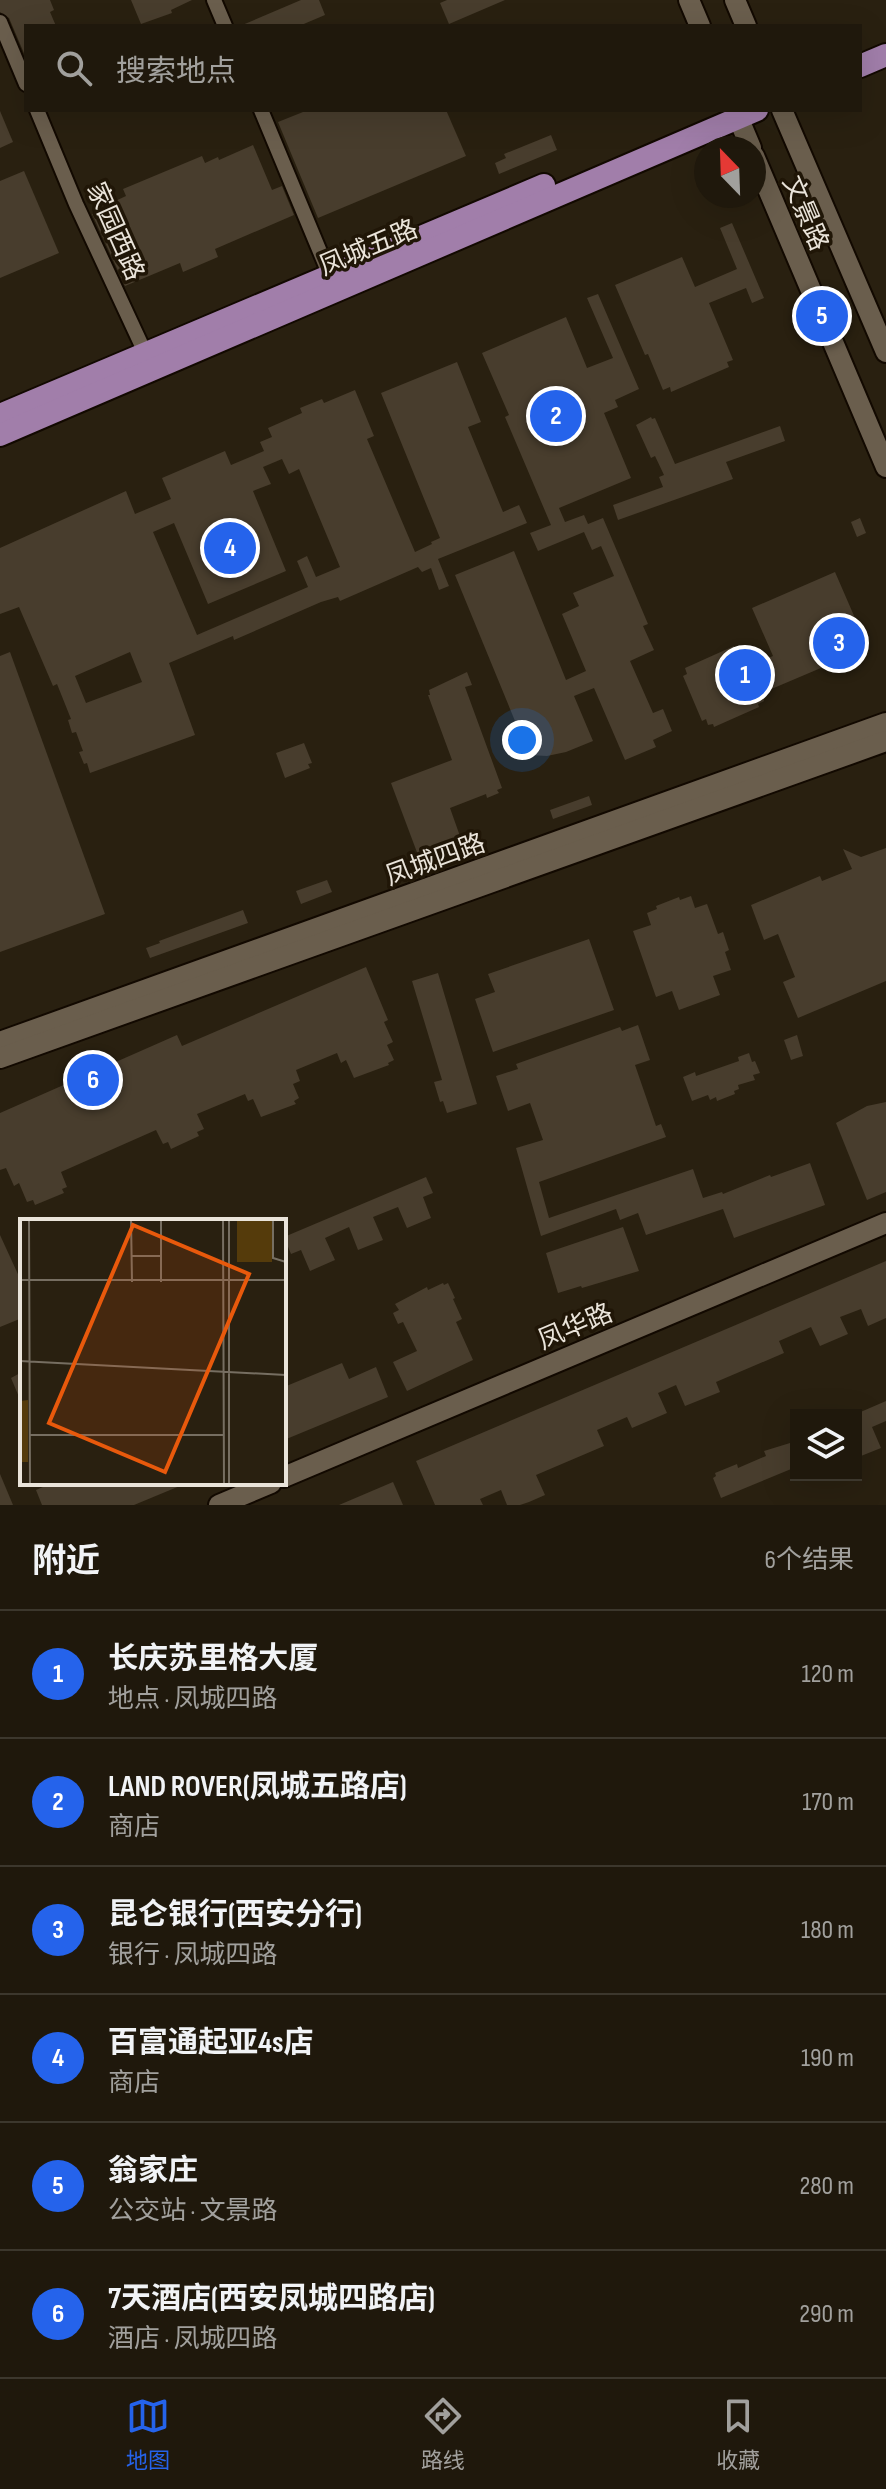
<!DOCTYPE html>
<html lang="zh">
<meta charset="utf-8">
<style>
:root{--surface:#1f180c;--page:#272115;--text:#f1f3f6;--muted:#a1a09d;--line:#3c372d;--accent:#2563eb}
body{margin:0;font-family:"Sofia Sans Condensed","Noto Sans SC",sans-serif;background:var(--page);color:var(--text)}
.controls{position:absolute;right:24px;bottom:24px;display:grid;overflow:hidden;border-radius:0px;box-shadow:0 8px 32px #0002}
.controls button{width:72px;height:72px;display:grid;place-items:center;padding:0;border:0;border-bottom:2px solid var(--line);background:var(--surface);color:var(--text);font:40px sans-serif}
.compass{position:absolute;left:694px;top:136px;width:72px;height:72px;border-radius:50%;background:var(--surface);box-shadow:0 8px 32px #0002;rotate:337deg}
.you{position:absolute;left:522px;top:740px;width:28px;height:28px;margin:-20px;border:6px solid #fff;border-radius:50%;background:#1a73e8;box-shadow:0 0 0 12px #1a73e833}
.badge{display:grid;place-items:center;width:52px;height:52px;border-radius:50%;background:var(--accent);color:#fff;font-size:26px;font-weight:700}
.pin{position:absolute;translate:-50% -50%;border:4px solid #fff;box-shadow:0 2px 8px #0006}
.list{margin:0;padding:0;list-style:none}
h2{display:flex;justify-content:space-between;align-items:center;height:104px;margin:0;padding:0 32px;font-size:34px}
h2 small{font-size:26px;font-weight:400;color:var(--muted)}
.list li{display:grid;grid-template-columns:52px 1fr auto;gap:24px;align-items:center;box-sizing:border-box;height:128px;padding:0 32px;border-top:2px solid var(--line)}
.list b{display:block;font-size:30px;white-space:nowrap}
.list p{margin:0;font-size:26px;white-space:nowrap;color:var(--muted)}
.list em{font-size:26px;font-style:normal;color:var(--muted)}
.icon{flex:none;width:44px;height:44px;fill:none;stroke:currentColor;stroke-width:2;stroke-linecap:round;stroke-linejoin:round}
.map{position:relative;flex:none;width:886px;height:1505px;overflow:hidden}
.search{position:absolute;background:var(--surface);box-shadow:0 8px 32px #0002;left:24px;right:24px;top:24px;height:88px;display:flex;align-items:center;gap:20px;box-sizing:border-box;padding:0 28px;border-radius:0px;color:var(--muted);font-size:30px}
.sheet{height:872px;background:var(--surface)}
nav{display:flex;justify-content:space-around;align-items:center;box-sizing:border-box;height:112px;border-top:2px solid var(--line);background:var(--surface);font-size:22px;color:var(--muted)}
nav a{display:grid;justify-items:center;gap:4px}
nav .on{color:var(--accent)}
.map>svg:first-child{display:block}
</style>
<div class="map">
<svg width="886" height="1505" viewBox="0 0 886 1505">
<rect width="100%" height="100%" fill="#292010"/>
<!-- building -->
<g fill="#483d2d" fill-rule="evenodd">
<polygon points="0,0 50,0 54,10 50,12 56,26 26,26 26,58 9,18 0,12"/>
<polygon points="131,0 192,0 171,10 172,13 141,24"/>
<polygon points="301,0 319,0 325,15 299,26 240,26"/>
<polygon points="447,0 505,0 449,24 440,3"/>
<polygon points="308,110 446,110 466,156 318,218 278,122"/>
<polygon points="0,111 13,142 0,148"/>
<polygon points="551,135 557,150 499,174 495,163 506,158 504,154"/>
<polygon points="253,145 272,190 282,186 294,215 215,249 218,257 183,272 180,263 125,286 92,214 112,206 111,203 126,196 123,189 202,156 205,163 218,157 219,160"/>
<polygon points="24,171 59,253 0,278 0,181"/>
<polygon points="732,223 764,298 752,303 746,288 709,303 733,360 727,362 729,367 671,392 670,387 663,390 648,354 645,355 615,285 682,257 695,287 737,269 720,228"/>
<polygon points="598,294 639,389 615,400 618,407 604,413 631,478 559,508 565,522 584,515 588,524 603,518 648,624 643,626 654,650 630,661 653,713 663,709 672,731 653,740 656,747 625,760 594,688 574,696 593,741 566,752 547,756 529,755 455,575 514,551 566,680 586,671 562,614 579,606 573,593 614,576 601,546 592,550 584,532 538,551 530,533 551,525 505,417 509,415 482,353 566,317 587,368 613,358 587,298"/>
<path d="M457 362 481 422 468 427 503 512 519 505 527 523 438 559 449 586 439 590 431 568 422 572 418 567 340 601 338 597 321 602 234 640 233 636 169 663 195 735 90 773 87 763 84 764 79 752 83 751 76 732 72 733 68 720 71 719 57 684 53 686 19 607 0 614V548L126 491 135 514 171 499 162 478 225 451 231 465 264 451 260 442 272 437 268 428 302 413 300 408 322 399 324 403 355 390 374 436 367 439 415 552 432 544 431 542 440 538 381 393ZM282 459 289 474 299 469 340 567 316 577 307 556 297 561 308 587 197 635 153 532 174 523 208 604 286 571 253 491 271 484 263 467ZM130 652 142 682 86 703 75 676Z"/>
<polygon points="651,417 652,419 655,418 675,464 780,426 785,441 726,462 733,479 618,520 613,505 663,487 659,477 664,475 655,456 651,458 636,425"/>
<polygon points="860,518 866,533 857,537 851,522"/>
<polygon points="835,572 868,648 762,693 764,701 758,704 759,707 714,727 713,724 708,725 706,719 702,721 683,676 687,674 685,668 734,646 734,648 740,645 750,666 773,656 752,608"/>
<polygon points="10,652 105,914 0,952 0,656"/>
<polygon points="467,672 472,685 465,687 502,788 497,790 499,793 487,798 486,794 450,808 461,839 418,855 391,783 452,760 428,695 430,695 429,690"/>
<polygon points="304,743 312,763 308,764 310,768 285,778 276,753"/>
<polygon points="589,796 592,805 553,819 550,810"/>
<polygon points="886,848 886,981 798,1018 783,982 795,977 778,934 764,940 751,905 820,876 822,881 852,869 843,849 861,857"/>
<polygon points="327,880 332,892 301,904 296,891"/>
<polygon points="691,896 695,908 707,904 718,934 723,932 729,950 725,952 731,970 713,976 720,995 679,1010 672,991 656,997 633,931 651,925 647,913 657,909 656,906 679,897 680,900"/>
<polygon points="243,910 248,923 150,958 146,948 160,943 159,941"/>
<polygon points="589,939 614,1010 493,1052 475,999 495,992 488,974"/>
<polygon points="366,967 388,1020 384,1022 393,1042 387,1045 394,1060 388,1063 389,1065 354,1078 346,1060 341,1063 337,1053 296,1070 300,1081 293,1084 299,1098 294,1101 296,1104 261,1117 253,1099 248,1101 245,1094 197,1114 204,1129 197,1132 199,1136 171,1149 168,1142 163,1144 156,1130 61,1172 67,1187 62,1189 64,1193 35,1205 33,1200 27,1202 19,1183 14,1186 6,1168 0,1170 0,1113 177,1035 182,1046"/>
<polygon points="438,973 477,1104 447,1113 443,1101 440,1102 434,1082 442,1080 412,981"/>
<polygon points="638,1025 650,1060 635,1065 656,1126 661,1124 666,1137 539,1182 549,1218 693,1169 703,1198 722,1192 723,1194 770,1175 771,1177 810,1163 825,1205 734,1238 723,1209 646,1235 638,1213 620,1220 616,1209 541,1236 516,1148 543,1140 530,1103 508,1111 496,1076 518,1069 516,1064 620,1027 622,1031"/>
<polygon points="797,1035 803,1056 791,1060 784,1040"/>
<polygon points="749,1053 752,1062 755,1061 760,1073 753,1075 755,1080 738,1085 739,1089 734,1091 735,1094 717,1101 716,1097 710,1100 708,1095 692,1101 683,1077 695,1072 696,1076 739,1061 738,1057"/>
<polygon points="886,1102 886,1192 867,1200 836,1123 867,1106"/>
<polygon points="426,1177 433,1193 423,1197 431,1218 407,1228 398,1207 373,1217 383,1240 358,1250 349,1227 325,1238 335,1260 310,1271 301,1250 291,1254 284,1237"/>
<polygon points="623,1227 639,1271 582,1288 581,1286 558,1293 546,1253"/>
<polygon points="0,1235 22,1283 22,1318 0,1327"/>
<polygon points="886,1261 886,1318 868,1326 861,1309 840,1317 848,1334 820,1346 811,1327 779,1341 784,1353 716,1382 720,1392 685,1406 676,1385 658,1393 667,1413 632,1428 627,1417 597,1430 604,1446 536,1475 545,1495 529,1502 520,1505 507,1505 501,1490 480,1499 483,1505 435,1505 416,1461"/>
<polygon points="443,1283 444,1285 448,1283 455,1298 453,1299 462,1319 456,1322 473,1360 407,1391 393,1362 417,1351 403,1322 398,1324 393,1313 399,1310 395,1304 427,1287 428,1290"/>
<polygon points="342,1363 349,1379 376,1367 388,1397 284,1440 284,1387"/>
<polygon points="22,1372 22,1404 11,1378"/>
<polygon points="886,1401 886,1421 872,1427 881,1448 856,1458 856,1414"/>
<polygon points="790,1443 796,1458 796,1467 721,1498 713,1478 716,1476 715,1473 737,1464 738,1468 766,1456 764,1451"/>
<polygon points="0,1474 13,1505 0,1505"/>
<polygon points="393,1482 403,1505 339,1505"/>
<polygon points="52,1483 187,1483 134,1505 42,1505 36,1490"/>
</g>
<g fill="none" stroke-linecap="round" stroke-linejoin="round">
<!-- street casing -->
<g stroke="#120900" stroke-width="18">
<g id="street">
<polyline points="214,0 225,26"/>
<polyline points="0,22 26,84"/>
<polyline points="37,110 76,204 148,359"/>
<polyline points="261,110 333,283"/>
</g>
</g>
<!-- secondary casing -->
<g stroke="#120900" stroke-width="24">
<g id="secondary">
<polyline points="689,0 700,26"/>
<polyline points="735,0 746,26"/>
<polyline points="735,110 751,148"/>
<polyline points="782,110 886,352"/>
<polyline points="754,156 886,467"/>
<polyline points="0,1042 886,723"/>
<polyline points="0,1058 886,741"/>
<polyline points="284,1477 886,1223"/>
<polyline points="219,1505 271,1483"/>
</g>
</g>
<!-- primary casing -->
<g stroke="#120900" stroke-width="26">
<g id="primary">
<polyline points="860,66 886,55"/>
<polyline points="0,415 544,185"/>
<polyline points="0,435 757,110"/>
</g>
</g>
<!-- street -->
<use href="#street" stroke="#6a5e4d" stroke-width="14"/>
<!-- secondary -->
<use href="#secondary" stroke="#6a5e4d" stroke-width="20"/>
<!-- primary -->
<use href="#primary" stroke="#a17eaa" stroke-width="22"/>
</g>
<g text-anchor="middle" stroke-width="7" stroke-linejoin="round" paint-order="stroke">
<!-- street labels -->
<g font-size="26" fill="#eae4da" stroke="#201607">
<text transform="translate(806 213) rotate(67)" y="9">文景路</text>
<text transform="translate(116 231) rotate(66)" y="9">家园西路</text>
<text transform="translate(368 247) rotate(-23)" y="9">凤城五路</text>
<text transform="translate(435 859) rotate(-20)" y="9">凤城四路</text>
<text transform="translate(575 1326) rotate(-23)" y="9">凤华路</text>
</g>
</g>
<!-- overview -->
<g transform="translate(20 1219)">
<rect width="266" height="266" fill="#292010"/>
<path d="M217 0H252V43H217ZM8 181V243H0V182Z" fill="#553b0b"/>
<path fill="none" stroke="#766e61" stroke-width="2" d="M9 0 10 266M111 0 112 63M203 0 204 266M209 0V266M253 0V39L266 43M111 37H141M0 61H266M141 63V0M0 142 266 156M10 216H203"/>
<path fill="#e8590c" fill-opacity="0.15" stroke="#e8590c" stroke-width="4" d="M113 6 229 55 145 253 29 204Z"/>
<rect width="266" height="266" fill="none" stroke="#eae4da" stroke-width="4"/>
</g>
</svg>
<div class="controls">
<button><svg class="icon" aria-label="layers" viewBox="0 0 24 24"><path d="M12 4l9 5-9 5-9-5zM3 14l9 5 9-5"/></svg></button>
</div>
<svg class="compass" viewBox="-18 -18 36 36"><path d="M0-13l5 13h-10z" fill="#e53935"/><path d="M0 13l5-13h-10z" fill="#a1a09d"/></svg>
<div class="you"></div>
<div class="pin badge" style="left:745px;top:675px">1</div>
<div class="pin badge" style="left:556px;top:416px">2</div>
<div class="pin badge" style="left:839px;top:643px">3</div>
<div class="pin badge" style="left:230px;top:548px">4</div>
<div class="pin badge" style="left:822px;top:316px">5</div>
<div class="pin badge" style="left:93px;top:1080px">6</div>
<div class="search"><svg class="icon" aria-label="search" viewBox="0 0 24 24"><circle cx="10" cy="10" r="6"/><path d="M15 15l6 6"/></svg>搜索地点</div>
</div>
<section class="sheet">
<h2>附近<small>6个结果</small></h2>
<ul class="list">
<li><span class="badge">1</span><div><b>长庆苏里格大厦</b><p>地点 · 凤城四路</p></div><em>120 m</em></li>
<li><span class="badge">2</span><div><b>LAND ROVER(凤城五路店)</b><p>商店</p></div><em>170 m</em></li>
<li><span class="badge">3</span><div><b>昆仑银行(西安分行)</b><p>银行 · 凤城四路</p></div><em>180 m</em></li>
<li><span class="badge">4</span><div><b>百富通起亚4s店</b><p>商店</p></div><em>190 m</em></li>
<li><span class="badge">5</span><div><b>翁家庄</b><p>公交站 · 文景路</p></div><em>280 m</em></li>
<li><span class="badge">6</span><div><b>7天酒店(西安凤城四路店)</b><p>酒店 · 凤城四路</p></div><em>290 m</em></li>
</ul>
</section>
<nav>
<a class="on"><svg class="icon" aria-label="map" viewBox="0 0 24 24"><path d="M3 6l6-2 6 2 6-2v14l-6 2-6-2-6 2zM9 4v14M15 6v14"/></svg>地图</a>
<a><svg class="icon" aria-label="directions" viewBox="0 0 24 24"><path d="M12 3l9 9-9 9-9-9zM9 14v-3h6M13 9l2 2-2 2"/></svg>路线</a>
<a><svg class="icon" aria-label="saved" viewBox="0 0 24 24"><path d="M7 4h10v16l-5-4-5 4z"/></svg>收藏</a>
</nav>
